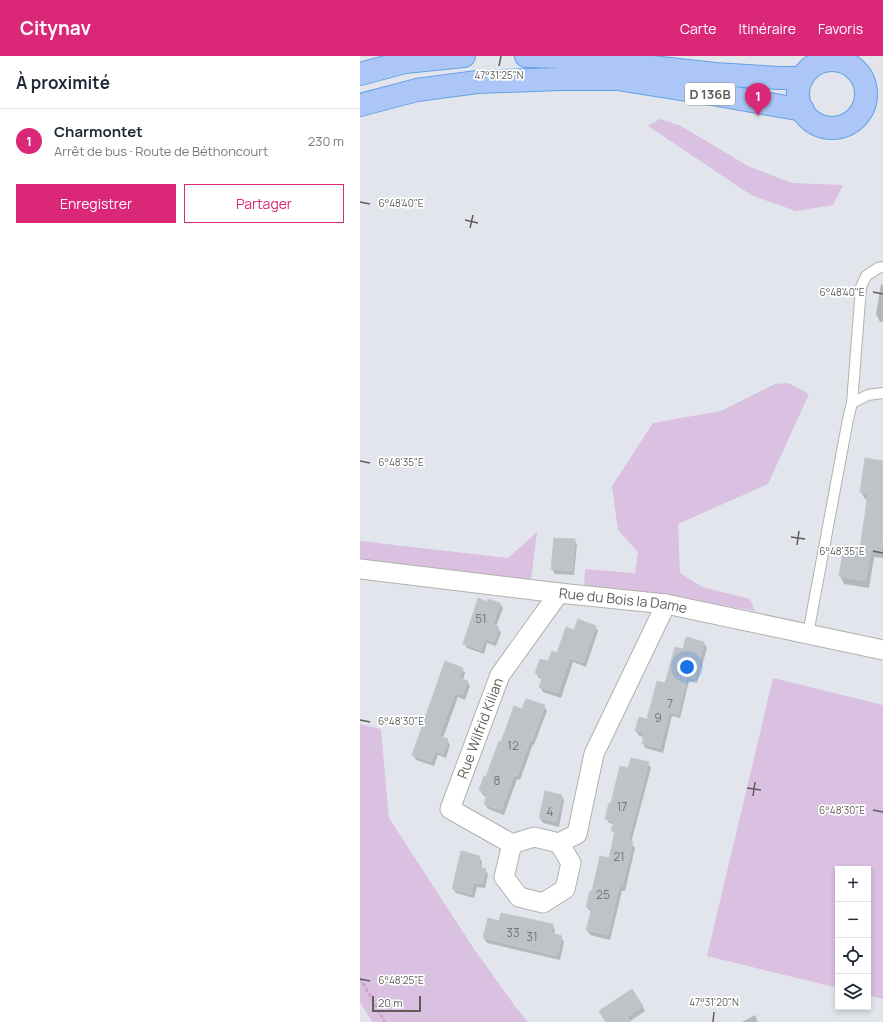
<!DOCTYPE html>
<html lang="fr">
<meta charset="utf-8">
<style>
:root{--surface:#fff;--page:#f6f6f7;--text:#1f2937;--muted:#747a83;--line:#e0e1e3;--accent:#db2777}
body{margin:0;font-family:Manrope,sans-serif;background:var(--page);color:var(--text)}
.controls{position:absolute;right:12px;bottom:12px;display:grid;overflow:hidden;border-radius:0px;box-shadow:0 2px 6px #0003}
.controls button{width:36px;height:36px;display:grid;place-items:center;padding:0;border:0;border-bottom:1px solid var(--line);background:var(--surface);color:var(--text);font:20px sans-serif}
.scale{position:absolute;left:12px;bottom:10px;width:49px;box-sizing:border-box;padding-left:4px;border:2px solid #615d5a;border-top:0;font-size:11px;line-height:14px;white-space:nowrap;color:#615d5a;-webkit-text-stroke:3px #fff;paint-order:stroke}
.you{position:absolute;left:327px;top:611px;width:14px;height:14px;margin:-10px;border:3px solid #fff;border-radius:50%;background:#1a73e8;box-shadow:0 0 0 6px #1a73e833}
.badge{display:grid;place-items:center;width:26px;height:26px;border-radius:50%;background:var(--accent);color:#fff;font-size:13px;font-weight:700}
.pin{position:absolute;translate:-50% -33px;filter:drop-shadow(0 1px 2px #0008)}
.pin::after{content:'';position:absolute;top:21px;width:14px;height:12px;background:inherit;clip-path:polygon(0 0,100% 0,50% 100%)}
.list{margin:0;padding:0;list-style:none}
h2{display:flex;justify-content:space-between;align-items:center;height:52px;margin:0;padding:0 16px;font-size:17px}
h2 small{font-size:13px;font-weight:400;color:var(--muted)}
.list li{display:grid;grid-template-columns:26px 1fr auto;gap:12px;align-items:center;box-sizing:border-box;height:64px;padding:0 16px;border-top:1px solid var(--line)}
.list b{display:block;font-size:15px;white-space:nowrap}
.list p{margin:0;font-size:13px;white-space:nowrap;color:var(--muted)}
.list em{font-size:13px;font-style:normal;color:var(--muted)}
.actions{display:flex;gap:8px;padding:12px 16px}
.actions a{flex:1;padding:9px 0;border:1px solid var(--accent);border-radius:0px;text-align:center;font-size:14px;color:var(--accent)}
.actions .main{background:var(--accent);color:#fff}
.icon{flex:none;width:22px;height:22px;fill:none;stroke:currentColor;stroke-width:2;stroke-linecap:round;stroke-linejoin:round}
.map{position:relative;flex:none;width:523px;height:966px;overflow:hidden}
header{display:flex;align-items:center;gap:24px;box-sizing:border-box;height:56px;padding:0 20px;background:var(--accent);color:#fff}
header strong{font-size:19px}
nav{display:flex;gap:22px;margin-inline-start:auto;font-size:14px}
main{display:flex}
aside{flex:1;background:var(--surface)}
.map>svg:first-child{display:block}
</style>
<header>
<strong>Citynav</strong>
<nav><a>Carte</a><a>Itinéraire</a><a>Favoris</a></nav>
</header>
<main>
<aside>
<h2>À proximité<small></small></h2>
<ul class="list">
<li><span class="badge">1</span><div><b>Charmontet</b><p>Arrêt de bus · Route de Béthoncourt</p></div><em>230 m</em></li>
</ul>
<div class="actions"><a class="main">Enregistrer</a><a>Partager</a></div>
</aside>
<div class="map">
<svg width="523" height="966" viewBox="0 0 523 966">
<rect width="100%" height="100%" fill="#e2e6ec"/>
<!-- green -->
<g fill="#dac0e1">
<polygon points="300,63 321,70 388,110 432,127 483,129 473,149 436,155 391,139 288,70"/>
<polygon points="428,327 449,338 408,428 318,468 320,517 342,531 390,543 395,555 324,542 224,530 225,513 275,517 278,496 258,474 252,430 293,367 361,355 415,328"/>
<polygon points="177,476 171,524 0,505 0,485 148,502"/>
<polygon points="413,622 523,649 523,943 508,939 508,813 478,813 478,932 347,900"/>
<polygon points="0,668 21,673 29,762 114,893 157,953 168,966 12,966 0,946"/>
</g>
<!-- shadow -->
<g fill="#0003">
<polygon points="521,228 523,229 523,266 520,266 516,258"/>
<polygon points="523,406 523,502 514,501 514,502 509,532 484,528 480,520 485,490 501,493 508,444 505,443 501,436"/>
<polygon points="215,484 217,489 214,519 195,518 192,513"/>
<polygon points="128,547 140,548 143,552 136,571 138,572 141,577 136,590 127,587 124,598 107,592 104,587"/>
<polygon points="235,571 238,575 226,611 213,606 201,642 183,636 180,631 183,623 179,622 176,617 197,598 215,575"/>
<polygon points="344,587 347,592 337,627 329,625 320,662 312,660 303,697 285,692 283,687 284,681 279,680 276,675 288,664 323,594"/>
<polygon points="102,613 105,617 103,624 107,626 110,630 105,644 98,641 83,682 87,684 90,689 86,702 78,699 74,710 56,704 53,699"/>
<polygon points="184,650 187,655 174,689 173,688 160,724 157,723 144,759 128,753 125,748 127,741 123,739 120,734 127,722 142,687 162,654"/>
<polygon points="288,707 291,712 271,787 275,792 265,835 262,835 250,884 230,879 227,874 232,856 230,855 227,851 250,803 255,779 252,774 254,768 249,767 246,762 251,748 269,713"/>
<polygon points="202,740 204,745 199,771 183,767 180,762"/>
<polygon points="119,801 122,806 121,813 125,814 128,818 125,832 117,831 114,842 96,837 93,833"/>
<polygon points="140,866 193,869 195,874 194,879 201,881 204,886 200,904 127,887 124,882"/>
<polygon points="282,950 285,955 269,966 247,966"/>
<polygon points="395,959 398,966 382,966"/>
</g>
<!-- building -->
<g fill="#bec3c7" stroke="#c1c8d0">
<polygon points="505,402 523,405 523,480 521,496 508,493 511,494 505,525 479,520 484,489 500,492 508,438 500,436"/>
<polygon points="194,482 215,483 212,515 191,513"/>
<polygon points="118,542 127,546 128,543 140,547 133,569 139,571 134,586 125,583 121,594 103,588"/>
<polygon points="218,563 236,570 223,607 210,602 198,637 179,631 183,620 175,617 180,603 188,605 192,595 197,597 206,571 214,574"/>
<polygon points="326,581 344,586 335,623 327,621 318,658 309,656 300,692 282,688 284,677 275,675 279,661 287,663 297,625 305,627 315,591 323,593"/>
<polygon points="85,605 103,612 99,622 108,625 102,639 95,637 79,680 88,683 83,698 75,695 71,706 52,699"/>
<polygon points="166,643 185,649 172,684 170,684 157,720 154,719 141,754 124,748 127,738 119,734 124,720 126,721 139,685 141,686 154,650 162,653"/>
<polygon points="271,702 289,706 268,785 273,786 262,831 259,830 248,879 226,874 232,852 226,851 230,835 232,835 240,800 249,802 255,775 251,775 254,765 245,763 249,747 251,747 260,710 268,712"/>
<polygon points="185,735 202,739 196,766 179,762"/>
<polygon points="101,795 120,800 118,811 126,813 122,828 114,826 111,838 92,833"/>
<polygon points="141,857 193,868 191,877 202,880 197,900 123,882 128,862 139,865"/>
<polygon points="272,933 283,950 267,961 270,966 246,966 239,955"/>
</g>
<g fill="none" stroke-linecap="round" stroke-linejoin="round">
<!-- lane casing -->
<g stroke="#b3b0ad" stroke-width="12">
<g id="lane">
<polyline points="492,347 508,339 523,337"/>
<polyline points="448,578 488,363 492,347 501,231 506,220 518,212 523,211"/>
</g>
</g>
<!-- street casing -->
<g stroke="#b3b0ad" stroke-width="21">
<g id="street">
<polyline points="478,4 478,0"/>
<path id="s1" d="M0 513 199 537 306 548 523 594"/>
<polyline points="199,787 217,778 234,698 306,548"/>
<path id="s2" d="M152 788 174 781 199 787 211 807 205 833 183 847 159 841 144 821 152 788 90 753 140 619 199 537"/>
</g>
</g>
<!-- primary casing -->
<g stroke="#63a1e3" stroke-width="24">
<g id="primary">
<polyline points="166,0 202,1 355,18 418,22 442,22"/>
<circle cx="472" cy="38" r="34"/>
<polyline points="0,18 45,6 104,0"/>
<polyline points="0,49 57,34 117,26 200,23 257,23 352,38 443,54"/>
</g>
</g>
<!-- path -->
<polyline stroke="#cba1c8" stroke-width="2.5" stroke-dasharray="4 2" stroke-linecap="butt" points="0,922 25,966"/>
<!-- lane -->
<use href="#lane" stroke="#fff" stroke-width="10"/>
<!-- street -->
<use href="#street" stroke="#fff" stroke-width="19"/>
<!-- primary -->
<use href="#primary" stroke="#acc7f7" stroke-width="22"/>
</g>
<!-- ticks -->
<path fill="none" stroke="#615d5a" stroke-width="1.5" d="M139 10 141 0M0 146 10 148M105 164 118 167M110 172 113 159M513 236 523 238M0 405 10 407M431 481 445 483M437 489 439 475M513 495 523 497M0 664 10 666M387 732 401 734M393 740 395 726M513 754 523 756M0 923 10 925M353 966 354 956"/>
<g text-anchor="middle" stroke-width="3.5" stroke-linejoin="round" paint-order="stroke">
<!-- number labels -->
<g font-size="12" fill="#787675">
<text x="121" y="567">51</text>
<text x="310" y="652">7</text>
<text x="298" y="666">9</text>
<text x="153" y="694">12</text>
<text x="137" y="729">8</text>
<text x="262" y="755">17</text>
<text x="190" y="760">4</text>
<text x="259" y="805">21</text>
<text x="243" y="843">25</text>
<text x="153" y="881">33</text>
<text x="172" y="885">31</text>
</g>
<!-- shield labels -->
<rect fill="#fff" stroke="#908e8c" stroke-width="1" x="325" y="27" width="50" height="22" rx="3"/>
<g font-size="13" font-weight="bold" fill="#615d5a">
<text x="350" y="43">D 136B</text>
</g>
<!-- street labels -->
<g font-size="14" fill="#615d5a" stroke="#fff">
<text dy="5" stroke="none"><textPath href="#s1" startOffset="265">Rue du Bois la Dame</textPath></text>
<text dy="5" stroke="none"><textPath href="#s2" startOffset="366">Rue Wilfrid Kilian</textPath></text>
</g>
</g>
<g font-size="10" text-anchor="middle" fill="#615d5a" stroke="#fff" stroke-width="3.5" stroke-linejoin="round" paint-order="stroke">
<text x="139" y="23">47°31'25"N</text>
<text x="41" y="151">6°48'40"E</text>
<text x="482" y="240">6°48'40"E</text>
<text x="41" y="410">6°48'35"E</text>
<text x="482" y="499">6°48'35"E</text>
<text x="41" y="669">6°48'30"E</text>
<text x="482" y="758">6°48'30"E</text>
<text x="41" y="928">6°48'25"E</text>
<text x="354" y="950">47°31'20"N</text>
</g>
</svg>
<div class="controls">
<button>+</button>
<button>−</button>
<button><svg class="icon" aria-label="locate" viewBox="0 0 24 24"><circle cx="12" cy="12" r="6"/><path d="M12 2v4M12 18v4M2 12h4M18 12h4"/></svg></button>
<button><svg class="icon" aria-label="layers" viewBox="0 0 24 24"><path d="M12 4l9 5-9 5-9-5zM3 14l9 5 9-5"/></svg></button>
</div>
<div class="scale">20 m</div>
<div class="you"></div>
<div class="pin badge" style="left:398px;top:60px">1</div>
</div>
</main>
